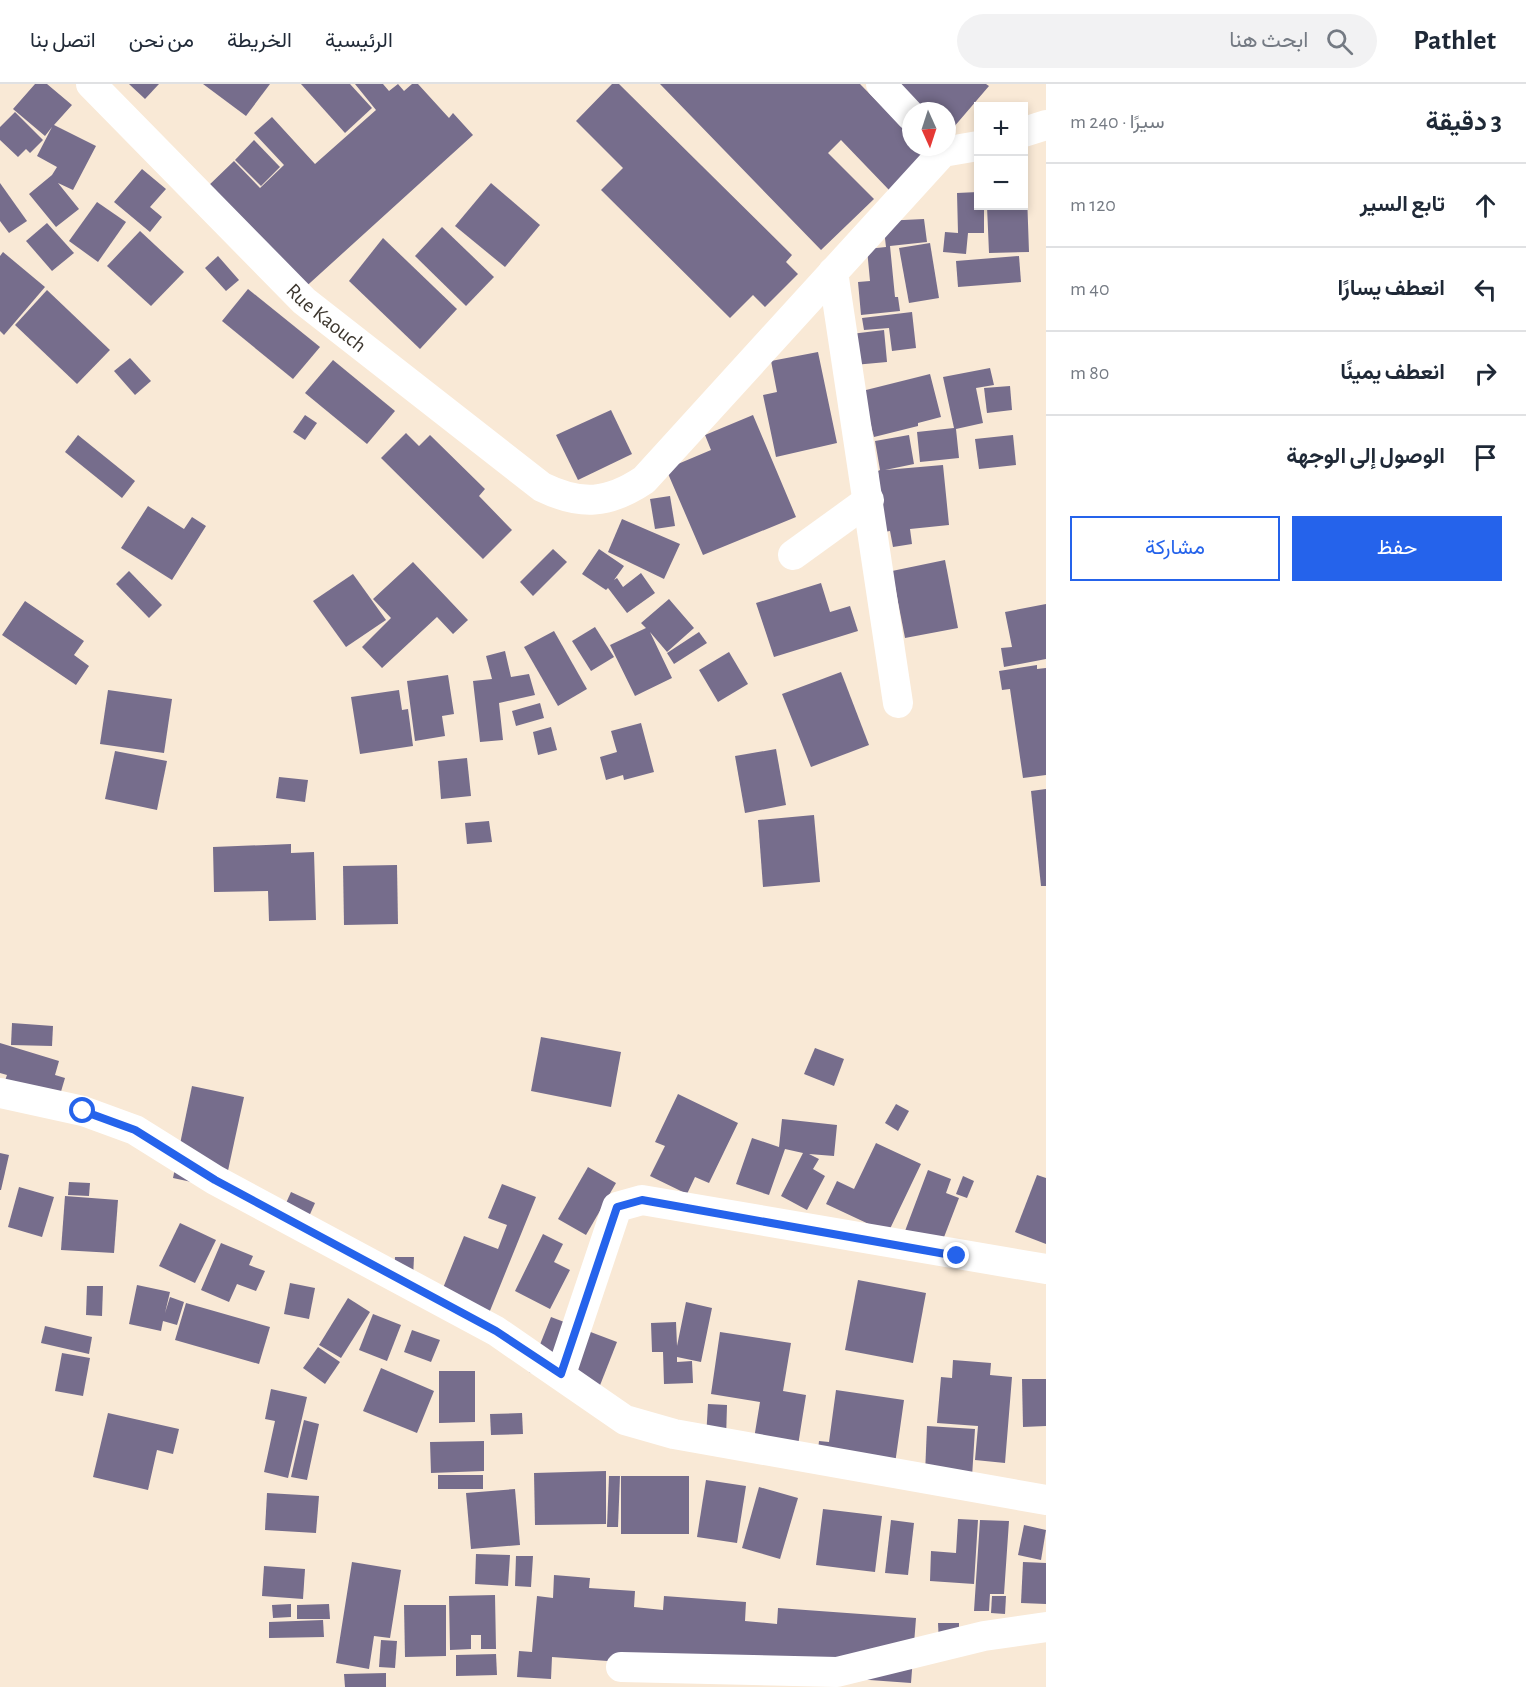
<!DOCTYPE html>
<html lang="ar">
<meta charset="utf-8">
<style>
:root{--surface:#fff;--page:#f2f2f3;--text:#1f2937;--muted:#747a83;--line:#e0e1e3;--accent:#2563eb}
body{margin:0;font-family:"Alegreya Sans",Vazirmatn,sans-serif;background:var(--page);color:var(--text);direction:rtl}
.controls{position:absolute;right:18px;top:18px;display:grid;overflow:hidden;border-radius:0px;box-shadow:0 3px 9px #0003}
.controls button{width:54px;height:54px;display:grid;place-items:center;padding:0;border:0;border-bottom:2px solid var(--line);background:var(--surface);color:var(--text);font:30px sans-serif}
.compass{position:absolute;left:902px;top:18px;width:54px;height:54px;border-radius:50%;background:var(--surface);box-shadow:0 3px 9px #0003;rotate:177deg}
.stop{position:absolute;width:18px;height:18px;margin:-14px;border:4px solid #2563eb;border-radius:50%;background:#fff}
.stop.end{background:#2563eb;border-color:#fff;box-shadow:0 2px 6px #0008}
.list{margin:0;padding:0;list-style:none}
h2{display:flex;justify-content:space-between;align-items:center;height:78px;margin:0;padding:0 24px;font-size:26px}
h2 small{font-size:20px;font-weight:400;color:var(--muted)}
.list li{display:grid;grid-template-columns:39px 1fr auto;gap:18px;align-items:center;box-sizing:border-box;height:84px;padding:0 24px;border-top:2px solid var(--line)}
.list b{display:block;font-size:22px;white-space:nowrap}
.list em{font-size:20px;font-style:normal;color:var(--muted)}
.actions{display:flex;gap:12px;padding:18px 24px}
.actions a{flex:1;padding:14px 0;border:2px solid var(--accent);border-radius:0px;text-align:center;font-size:21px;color:var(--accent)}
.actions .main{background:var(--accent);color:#fff}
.icon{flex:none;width:33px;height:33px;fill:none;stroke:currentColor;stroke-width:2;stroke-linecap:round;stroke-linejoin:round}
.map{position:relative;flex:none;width:1046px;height:1603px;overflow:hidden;direction:ltr}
header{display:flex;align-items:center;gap:36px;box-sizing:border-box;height:84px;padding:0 30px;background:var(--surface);border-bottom:2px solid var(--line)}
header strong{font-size:28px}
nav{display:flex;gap:33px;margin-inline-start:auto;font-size:21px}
.search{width:420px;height:54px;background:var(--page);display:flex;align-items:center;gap:15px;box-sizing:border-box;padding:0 21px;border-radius:33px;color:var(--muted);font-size:22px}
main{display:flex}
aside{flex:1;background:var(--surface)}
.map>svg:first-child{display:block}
</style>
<header>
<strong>Pathlet</strong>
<div class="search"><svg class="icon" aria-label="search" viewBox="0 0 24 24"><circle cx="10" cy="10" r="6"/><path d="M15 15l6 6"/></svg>ابحث هنا</div>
<nav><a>الرئيسية</a><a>الخريطة</a><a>من نحن</a><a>اتصل بنا</a></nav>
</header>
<main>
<aside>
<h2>3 دقيقة<small>سيرًا · 240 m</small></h2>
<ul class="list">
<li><svg class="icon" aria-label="ahead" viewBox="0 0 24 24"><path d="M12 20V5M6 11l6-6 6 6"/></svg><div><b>تابع السير</b></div><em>120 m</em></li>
<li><svg class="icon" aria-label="left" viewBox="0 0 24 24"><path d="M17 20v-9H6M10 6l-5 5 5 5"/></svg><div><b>انعطف يسارًا</b></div><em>40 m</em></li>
<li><svg class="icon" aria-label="right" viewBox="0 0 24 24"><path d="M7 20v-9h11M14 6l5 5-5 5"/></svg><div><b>انعطف يمينًا</b></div><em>80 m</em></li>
<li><svg class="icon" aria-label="arrive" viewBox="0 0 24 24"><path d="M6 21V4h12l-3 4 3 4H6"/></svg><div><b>الوصول إلى الوجهة</b></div></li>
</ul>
<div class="actions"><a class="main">حفظ</a><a>مشاركة</a></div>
</aside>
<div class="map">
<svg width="1046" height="1603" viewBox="0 0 1046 1603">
<rect width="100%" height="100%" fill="#f9e9d6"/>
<!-- building -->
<g fill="#766d8c">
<polygon points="35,0 47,0 72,21 54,41 96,62 73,106 58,99 79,125 56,143 29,110 52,91 57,83 37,72 52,43 45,52 13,25"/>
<polygon points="129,0 159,0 145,15"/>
<polygon points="203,0 270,0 246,32"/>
<polygon points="301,0 350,0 372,24 345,49"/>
<polygon points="355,0 383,0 389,7 398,0 404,7 412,0 418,0 449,34 453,29 473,51 300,208 205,105 234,77 260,104 284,81 254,49 272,33 315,80 376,26"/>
<polygon points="612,0 619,0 792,171 786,178 798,190 765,223 753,211 730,234 601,106 623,84 576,37"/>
<polygon points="660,0 860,0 911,52 911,63 922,63 928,70 890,107 841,56 828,69 874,115 821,166"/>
<polygon points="893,0 986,0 989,2 947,51 947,27 919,27"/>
<polygon points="15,28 43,56 30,69 26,65 18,73 0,56 0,43"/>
<polygon points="254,56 280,83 261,102 235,76"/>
<polygon points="1024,82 1026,82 1029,168 989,169 987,122 1024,122"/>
<polygon points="142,85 166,105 150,123 162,133 150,148 114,118"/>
<polygon points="0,99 27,137 9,149 0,137"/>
<polygon points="491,99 540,141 505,183 455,142"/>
<polygon points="978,108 978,122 984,122 984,149 968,149 966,170 943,168 945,148 958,149 957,109"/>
<polygon points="97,118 126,138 98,178 69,157"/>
<polygon points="924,135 927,158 890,162 895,213 898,213 900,227 861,231 858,198 870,197 867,165 886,163 883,137"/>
<polygon points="47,139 74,169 52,187 26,157"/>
<polygon points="442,143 494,193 466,222 415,172"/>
<polygon points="140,147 184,188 151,222 107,182"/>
<polygon points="383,154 457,225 420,265 349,197"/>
<polygon points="930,159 939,214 909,219 899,164"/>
<polygon points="3,168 45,203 4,251 0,247 0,172"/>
<polygon points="218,172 239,196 226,207 205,184"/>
<polygon points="1019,172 1021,198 958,203 956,177"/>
<polygon points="248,205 320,263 293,295 222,237"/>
<polygon points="47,206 110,266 77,300 15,241"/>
<polygon points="912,228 916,264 892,267 889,244 864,246 862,234"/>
<polygon points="884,246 887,278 854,281 851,250"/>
<polygon points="818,268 837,359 776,373 763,311 777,308 771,277"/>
<polygon points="130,274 151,297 135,311 114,287"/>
<polygon points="333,276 395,327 367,360 305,309"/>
<polygon points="990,284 994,301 976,304 983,339 956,345 959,374 920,378 917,348 954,344 943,293"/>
<polygon points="930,290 941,333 918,339 918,342 874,353 862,307"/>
<polygon points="1010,302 1012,326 987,329 984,304"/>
<polygon points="611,326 632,370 578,396 556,351"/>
<polygon points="305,331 317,339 305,356 293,348"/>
<polygon points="753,331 796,433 703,471 666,385 711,366 705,351"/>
<polygon points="406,349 419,362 430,351 485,405 479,412 512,446 483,475 381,374"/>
<polygon points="78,351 135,397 122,414 65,368"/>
<polygon points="909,351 914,380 885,386 943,381 949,441 910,445 912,460 893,463 890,447 884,448 878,387 880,386 875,357"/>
<polygon points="1013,351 1016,381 979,385 975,355"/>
<polygon points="670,412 675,442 655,445 650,415"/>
<polygon points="148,422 184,445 192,433 206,442 172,496 121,464"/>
<polygon points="622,435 680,460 664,495 608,468"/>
<polygon points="553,465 567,478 533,512 520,498"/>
<polygon points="599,465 624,482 614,496 617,494 623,503 641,489 655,509 627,529 608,504 606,506 582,490"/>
<polygon points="945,476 958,544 905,554 892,487"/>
<polygon points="413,478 468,536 453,550 437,533 382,584 362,563 391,534 373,515"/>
<polygon points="129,487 162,521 149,534 116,500"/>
<polygon points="353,490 386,536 346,563 313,517"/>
<polygon points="821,499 830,528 850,522 858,547 774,573 756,519"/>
<polygon points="669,515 694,544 667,568 650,548 672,594 635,612 610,561 646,544 641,539"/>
<polygon points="25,517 84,557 74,571 89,582 76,601 2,551"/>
<polygon points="1046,520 1046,575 1004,583 1001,564 1012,563 1005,528"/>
<polygon points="595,543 614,573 591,587 572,557"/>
<polygon points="554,547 587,605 558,622 524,563"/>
<polygon points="699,548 707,559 674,580 667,569"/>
<polygon points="505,567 511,593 529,590 535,611 499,619 503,656 480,658 473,597 492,595 486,572"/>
<polygon points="729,568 748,600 718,618 699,586"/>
<polygon points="1037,581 1037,585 1046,584 1046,691 1023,694 1010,605 1002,606 999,587"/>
<polygon points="841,588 869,661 811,683 782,610"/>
<polygon points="448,591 454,630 442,632 445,652 415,657 407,597"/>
<polygon points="108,606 172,615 164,669 100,660"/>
<polygon points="399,606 402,626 408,625 413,662 360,670 351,613"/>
<polygon points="540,619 544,634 516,642 512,627"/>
<polygon points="641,639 654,688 624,696 623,691 606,696 600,673 617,668 611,647"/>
<polygon points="551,643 557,666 538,671 533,648"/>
<polygon points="776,665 786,721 745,729 735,672"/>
<polygon points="115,667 167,677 157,726 105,715"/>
<polygon points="467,674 471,712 441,715 438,677"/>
<polygon points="279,693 308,696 305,718 276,714"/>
<polygon points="1046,705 1046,802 1041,802 1031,707"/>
<polygon points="814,731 820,798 763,803 758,736"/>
<polygon points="489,737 492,758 467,760 465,739"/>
<polygon points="291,760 291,769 314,768 316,836 269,837 268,807 214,808 213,763"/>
<polygon points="397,781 398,840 344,841 343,782"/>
<polygon points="12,939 53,942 52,962 11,961"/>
<polygon points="541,953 621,968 611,1023 531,1007"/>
<polygon points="0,959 59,977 55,991 65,994 57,1021 2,1005 7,991 0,989"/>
<polygon points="815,964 844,975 834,1002 804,990"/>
<polygon points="192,1002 244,1013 224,1105 173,1094"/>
<polygon points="678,1010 738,1039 709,1099 695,1093 687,1110 650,1092 665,1062 655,1058"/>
<polygon points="896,1020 909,1027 898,1047 885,1039"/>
<polygon points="782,1035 837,1041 834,1072 809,1070 819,1075 813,1085 825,1092 807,1126 781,1112 803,1069 785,1065 769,1111 736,1100 752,1054 779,1063"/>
<polygon points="876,1059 921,1080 888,1149 826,1120 837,1097 854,1105"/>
<polygon points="0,1069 9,1071 1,1106 0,1106"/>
<polygon points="588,1083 616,1099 586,1151 558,1135"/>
<polygon points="928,1086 951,1095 946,1109 959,1114 941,1161 905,1147"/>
<polygon points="1037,1091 1046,1094 1046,1160 1015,1148"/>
<polygon points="963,1092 974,1097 967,1114 956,1110"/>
<polygon points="69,1098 90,1099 89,1112 68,1111"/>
<polygon points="502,1100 536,1113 481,1249 443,1204 464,1152 498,1165 507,1141 488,1134"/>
<polygon points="19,1103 54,1113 42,1153 8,1143"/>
<polygon points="291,1108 315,1119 307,1137 283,1126"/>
<polygon points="65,1112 118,1116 114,1169 61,1166"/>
<polygon points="180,1139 216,1156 195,1199 159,1182"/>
<polygon points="543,1150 563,1160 554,1178 570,1186 550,1225 515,1207"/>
<polygon points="221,1159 253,1172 249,1181 265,1187 256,1207 237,1200 229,1218 201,1206"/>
<polygon points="395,1173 414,1173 413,1194 394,1194"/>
<polygon points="858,1196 926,1209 913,1279 845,1266"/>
<polygon points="290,1199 315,1204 309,1235 284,1230"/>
<polygon points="137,1201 170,1208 165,1229 170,1213 184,1218 177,1241 163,1237 161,1247 129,1240"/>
<polygon points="87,1202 103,1202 102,1232 86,1231"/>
<polygon points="348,1214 370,1228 341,1274 319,1261"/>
<polygon points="686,1218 712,1224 701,1278 677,1273 677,1278 692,1277 693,1299 664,1300 663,1268 652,1268 651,1239 676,1238 677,1262"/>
<polygon points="186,1219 270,1243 259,1280 175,1256"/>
<polygon points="373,1230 401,1241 387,1277 359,1266"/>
<polygon points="551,1233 617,1258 595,1314 529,1288"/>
<polygon points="45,1242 92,1253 89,1270 41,1259"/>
<polygon points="412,1246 440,1256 431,1278 404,1268"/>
<polygon points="720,1248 791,1259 783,1307 806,1311 796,1374 752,1367 760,1318 711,1310"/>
<polygon points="318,1263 340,1278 325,1300 303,1284"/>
<polygon points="62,1269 90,1274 83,1312 55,1307"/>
<polygon points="953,1276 991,1279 990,1291 1012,1293 1005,1379 975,1376 978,1342 937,1339 941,1293 952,1294"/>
<polygon points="381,1284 434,1307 417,1349 363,1327"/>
<polygon points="439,1287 475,1287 475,1338 439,1339"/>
<polygon points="1022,1295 1046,1295 1046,1342 1023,1343"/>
<polygon points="271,1305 307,1313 288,1394 264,1388 275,1337 265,1335"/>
<polygon points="836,1306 904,1316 894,1387 817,1375 819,1357 829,1358"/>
<polygon points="708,1320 727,1321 726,1355 706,1354"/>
<polygon points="108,1329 179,1345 173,1370 157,1366 148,1406 93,1393"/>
<polygon points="522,1329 523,1350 491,1351 490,1330"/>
<polygon points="304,1336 319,1340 307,1396 291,1393"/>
<polygon points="927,1342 975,1345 972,1393 925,1390"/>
<polygon points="484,1357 484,1387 431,1389 430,1358"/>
<polygon points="606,1387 606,1440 535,1441 534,1389"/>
<rect x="438" y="1391" width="45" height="14"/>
<polygon points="609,1392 620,1392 618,1443 607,1443"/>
<rect x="621" y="1392" width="68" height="58"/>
<polygon points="706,1396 746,1402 737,1459 697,1453"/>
<polygon points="759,1403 798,1414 780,1475 742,1464"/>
<polygon points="515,1405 520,1461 471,1465 466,1409"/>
<polygon points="267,1409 319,1412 316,1449 265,1446"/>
<polygon points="823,1425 882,1432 875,1488 816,1481"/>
<polygon points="958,1435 978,1436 974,1500 930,1497 931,1467 956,1469"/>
<polygon points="891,1436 914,1439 908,1491 885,1489"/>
<polygon points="980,1436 1009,1437 1004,1510 990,1510 989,1527 974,1527"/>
<polygon points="1024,1441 1046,1446 1041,1476 1018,1471"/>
<polygon points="476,1470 510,1471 508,1502 475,1500"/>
<polygon points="516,1472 533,1472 531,1503 515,1502"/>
<polygon points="352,1478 401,1486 390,1554 374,1552 369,1585 336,1579"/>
<polygon points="1023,1478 1046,1479 1046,1520 1021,1519"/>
<polygon points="264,1482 305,1485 303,1515 262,1512"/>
<polygon points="554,1491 590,1494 589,1504 635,1507 634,1523 663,1526 664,1512 746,1518 745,1537 777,1540 778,1524 916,1534 911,1599 552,1573 551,1595 517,1593 519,1567 532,1568 537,1512 553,1514"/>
<polygon points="495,1511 496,1565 481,1565 481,1551 471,1551 471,1565 450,1566 449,1512"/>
<polygon points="992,1512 1006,1512 1005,1530 991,1529"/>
<polygon points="291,1520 291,1533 273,1534 272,1521"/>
<polygon points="329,1520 330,1535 297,1535 297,1521"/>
<polygon points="404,1521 446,1521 446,1572 405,1573"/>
<polygon points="323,1536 324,1553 269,1554 269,1538"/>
<polygon points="938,1539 959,1539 959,1559 939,1560"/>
<polygon points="381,1556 397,1557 395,1584 379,1583"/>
<polygon points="496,1570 497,1591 456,1592 456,1571"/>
<polygon points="386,1589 386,1603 345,1603 344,1590"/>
</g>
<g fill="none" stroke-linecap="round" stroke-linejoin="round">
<!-- minor -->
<g stroke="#fff" stroke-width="30">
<path id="s1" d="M91 0 304 217 542 403C581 422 608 420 644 396L943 68 978 62"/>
<polyline points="881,0 911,32"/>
<polyline points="1024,48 1046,41"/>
<polyline points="833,188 898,619"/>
<polyline points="793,471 869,416"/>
<polyline points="0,1009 83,1027 135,1046 215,1096 496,1247 625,1336 674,1350 1046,1416"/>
<polyline points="561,1290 617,1123 642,1116 1046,1185"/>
<polyline points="621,1583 837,1588 984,1552 1046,1543"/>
</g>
</g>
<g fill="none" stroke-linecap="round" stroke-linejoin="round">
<!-- route -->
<polyline stroke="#2563eb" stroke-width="8" points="83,1027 135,1046 215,1096 496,1247 561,1290 617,1123 642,1116 957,1172"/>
</g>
<g text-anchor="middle" stroke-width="6" stroke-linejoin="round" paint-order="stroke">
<!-- street labels -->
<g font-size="21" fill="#3c362e" stroke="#fef8f0">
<text dy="7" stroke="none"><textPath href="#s1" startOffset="332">Rue Kaouch</textPath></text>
</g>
</g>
</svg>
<div class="controls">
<button>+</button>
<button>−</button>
</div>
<svg class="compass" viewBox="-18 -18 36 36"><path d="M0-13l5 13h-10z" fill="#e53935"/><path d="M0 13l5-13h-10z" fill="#747a83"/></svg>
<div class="stop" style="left:83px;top:1027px"></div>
<div class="stop end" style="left:957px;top:1172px"></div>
</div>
</main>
